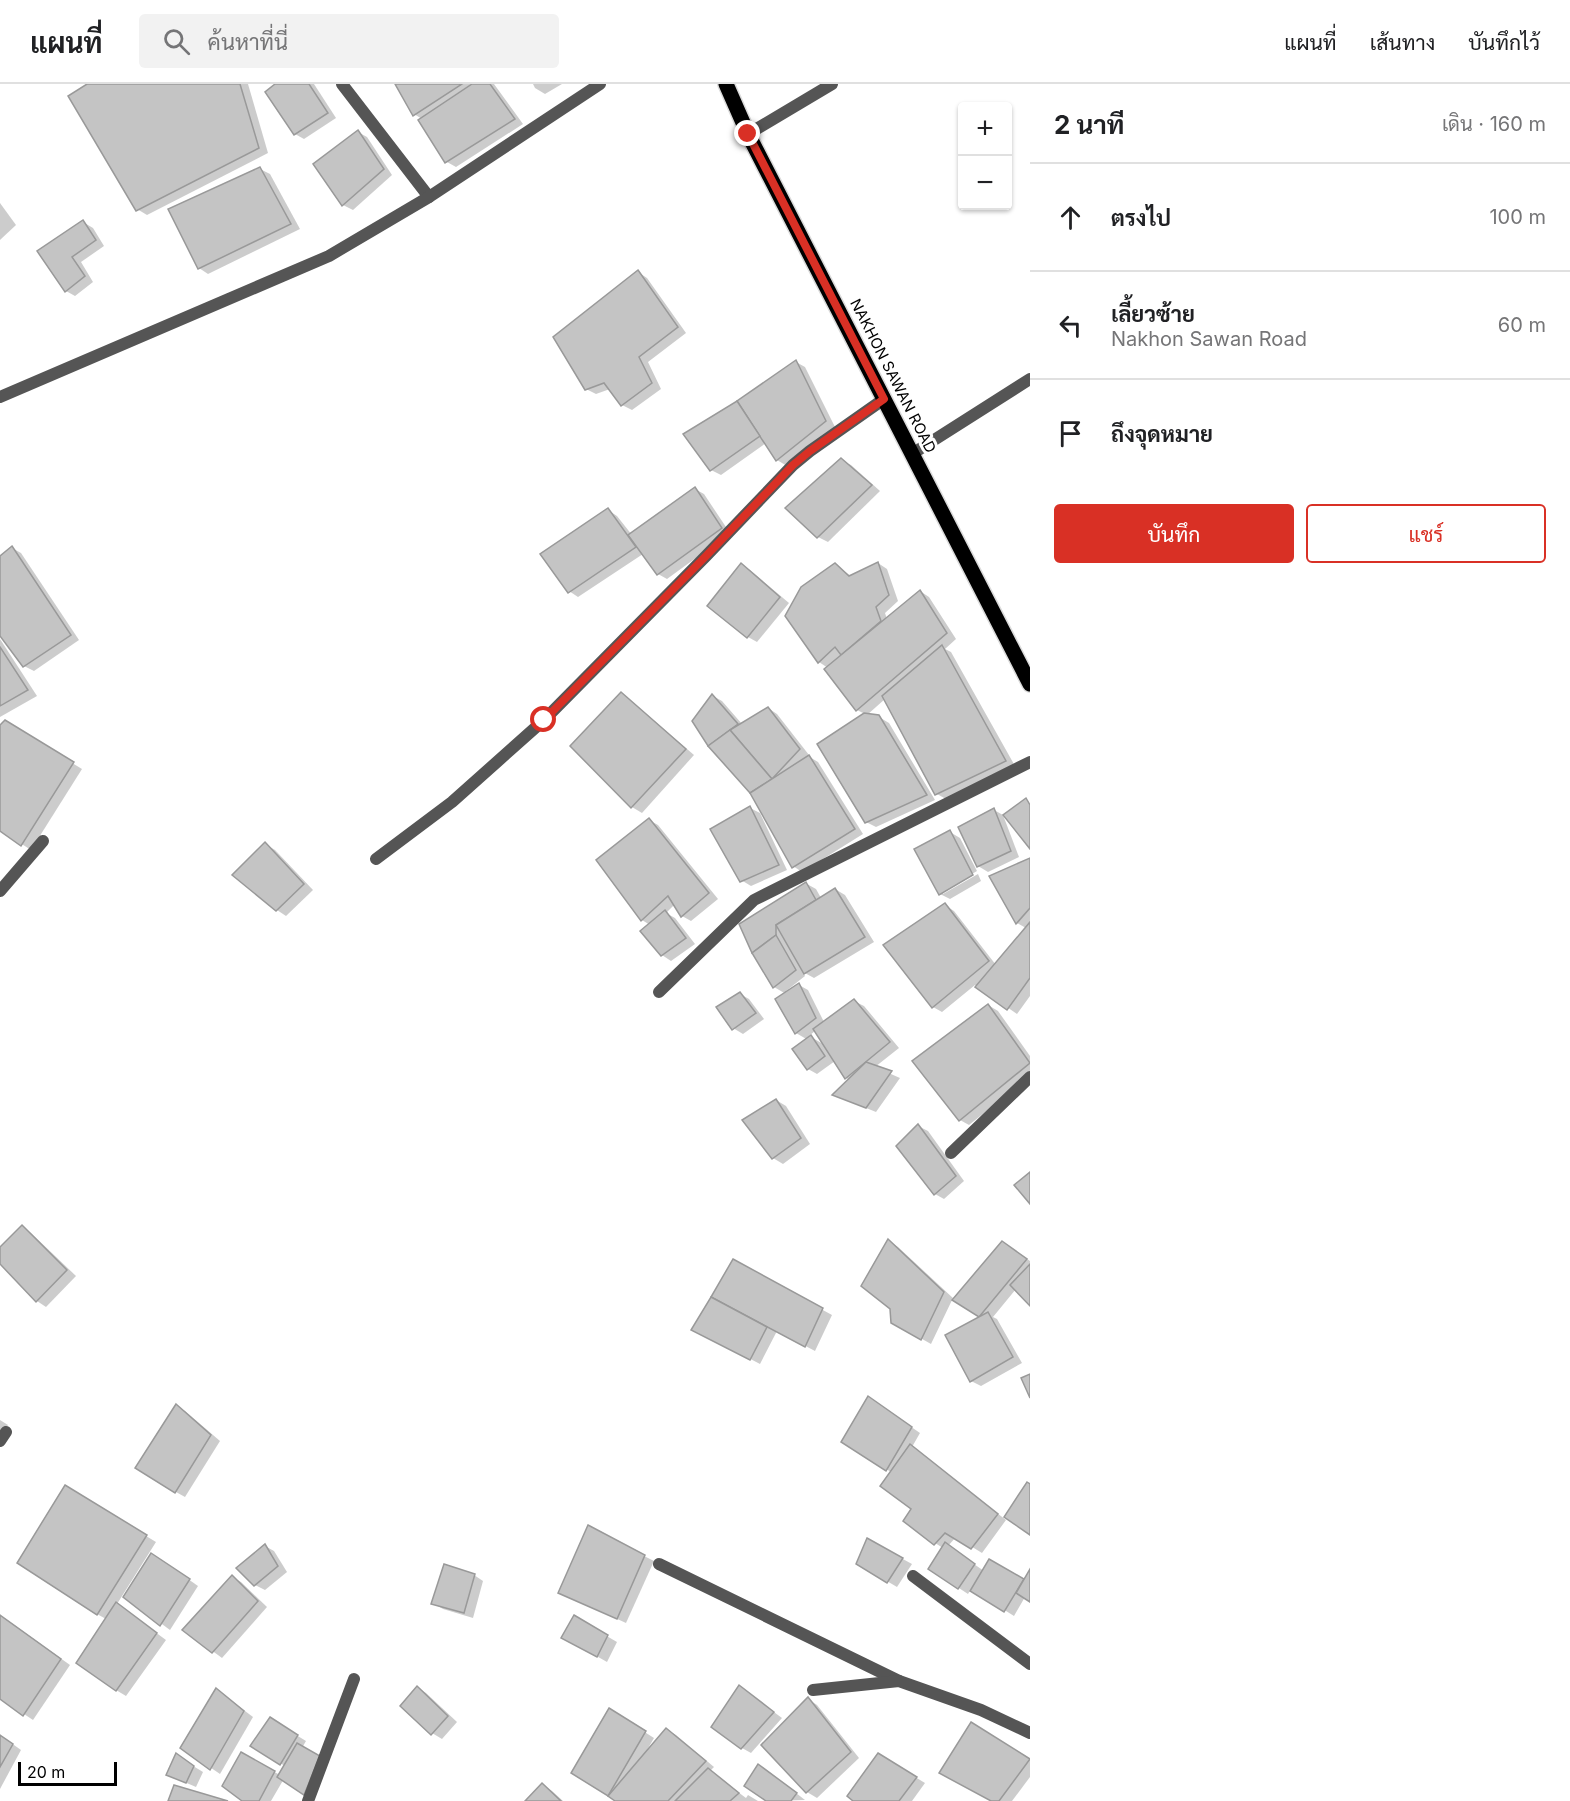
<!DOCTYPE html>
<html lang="th">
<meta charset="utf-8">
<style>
:root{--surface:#fff;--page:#f2f2f2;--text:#202124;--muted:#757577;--line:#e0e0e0;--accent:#d93025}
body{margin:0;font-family:Inter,Sarabun,sans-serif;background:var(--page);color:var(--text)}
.controls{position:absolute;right:18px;top:18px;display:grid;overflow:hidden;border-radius:6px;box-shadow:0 2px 4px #0004}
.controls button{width:54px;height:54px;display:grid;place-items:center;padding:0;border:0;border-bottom:2px solid var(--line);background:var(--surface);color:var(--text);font:30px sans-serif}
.scale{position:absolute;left:18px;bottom:15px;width:99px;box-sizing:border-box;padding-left:6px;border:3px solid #000;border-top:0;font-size:16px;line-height:21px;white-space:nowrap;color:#000;-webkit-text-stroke:4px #fff;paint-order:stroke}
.stop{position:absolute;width:18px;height:18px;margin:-14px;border:4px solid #d93025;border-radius:50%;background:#fff}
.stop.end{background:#d93025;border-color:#fff;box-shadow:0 2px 6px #0008}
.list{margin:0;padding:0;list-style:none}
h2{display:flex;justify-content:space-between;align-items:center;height:78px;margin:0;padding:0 24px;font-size:26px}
h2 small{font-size:20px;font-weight:400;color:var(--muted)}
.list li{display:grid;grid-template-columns:39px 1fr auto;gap:18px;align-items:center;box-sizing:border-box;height:108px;padding:0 24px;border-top:2px solid var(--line)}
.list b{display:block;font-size:22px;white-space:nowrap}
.list p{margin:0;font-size:20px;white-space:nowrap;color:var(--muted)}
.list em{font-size:20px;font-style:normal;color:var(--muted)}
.actions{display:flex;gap:12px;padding:18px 24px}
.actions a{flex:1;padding:14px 0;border:2px solid var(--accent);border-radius:6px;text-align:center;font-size:21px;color:var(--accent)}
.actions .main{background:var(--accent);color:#fff}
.icon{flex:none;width:33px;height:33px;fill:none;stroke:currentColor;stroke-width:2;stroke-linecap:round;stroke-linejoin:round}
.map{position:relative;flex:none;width:1030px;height:1717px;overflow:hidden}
header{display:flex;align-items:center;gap:36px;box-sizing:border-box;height:84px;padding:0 30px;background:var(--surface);border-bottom:2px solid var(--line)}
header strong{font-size:28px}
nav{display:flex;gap:33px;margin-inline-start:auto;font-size:21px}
.search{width:420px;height:54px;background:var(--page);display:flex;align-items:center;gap:15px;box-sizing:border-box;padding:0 21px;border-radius:6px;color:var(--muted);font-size:22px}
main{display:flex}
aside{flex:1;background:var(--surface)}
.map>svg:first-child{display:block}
</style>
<header>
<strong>แผนที่</strong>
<div class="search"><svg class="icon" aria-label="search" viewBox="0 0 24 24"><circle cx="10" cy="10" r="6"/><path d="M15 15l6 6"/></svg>ค้นหาที่นี่</div>
<nav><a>แผนที่</a><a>เส้นทาง</a><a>บันทึกไว้</a></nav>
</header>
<main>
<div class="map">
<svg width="1030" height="1717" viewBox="0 0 1030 1717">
<rect width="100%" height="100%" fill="#fff"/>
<!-- shadow -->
<g fill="#0003" fill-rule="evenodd">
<polygon points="90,0 248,0 268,69 147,131 137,125"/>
<polygon points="278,0 314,0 336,34 304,55 295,50"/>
<polygon points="397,0 494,0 523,40 456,83 447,78 422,35 414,30"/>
<polygon points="533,0 562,0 545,10 535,4"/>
<polygon points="358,48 367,53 392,91 353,126 343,121"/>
<polygon points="260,85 270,90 300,145 208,190 199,184"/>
<polygon points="0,119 16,141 0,156"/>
<polygon points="83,138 93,144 104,162 81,178 93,198 75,212 66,207 39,168"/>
<polygon points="638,188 647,194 686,249 648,278 661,305 632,326 622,321 610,305 596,310 586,305"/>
<polygon points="796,278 805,283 835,343 787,382 777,376 766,359 721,391 711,386 738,318"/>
<polygon points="841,376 851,381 880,407 828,458 818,453"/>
<polygon points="695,405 704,410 730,449 667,495 658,490 643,470 578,513 569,507 608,426 617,432 632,451"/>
<polygon points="12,464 21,469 79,556 34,587 24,582 0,549 0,474"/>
<polygon points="878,479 887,485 898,517 885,529 887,535 920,507 929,513 956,555 945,565 951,568 1015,682 946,715 937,710 885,615 867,631 879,633 889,639 935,716 876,743 866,738 865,630 857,626 828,584 819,578 835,481 851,492"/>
<polygon points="741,481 750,486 789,519 757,558 748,553"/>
<polygon points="0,555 37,612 0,633"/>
<polygon points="621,610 630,616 694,671 642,729 632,723 572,662"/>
<polygon points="713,612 722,617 742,640 768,624 777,630 809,671 808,672 818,678 863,750 802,788 793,782 751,708 709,661 693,637"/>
<polygon points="5,638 82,685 31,766 0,746 0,643"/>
<polygon points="750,724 760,729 787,786 751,802 741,796"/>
<polygon points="994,726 1003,731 1019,773 988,788 978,782"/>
<polygon points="649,736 658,741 718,815 691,837 682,832 675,820 666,829 675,834 695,860 671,877 662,871 650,841 642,836 598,777"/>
<polygon points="950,748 960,754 977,787 943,807 943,810 978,790 981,797 950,815 940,810"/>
<polygon points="265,760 275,766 313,806 286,832 277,826"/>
<polygon points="1030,776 1030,912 1017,930 975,901 942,928 933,923 945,821 954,827 996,881 1026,844 1017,839 991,792"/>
<path d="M807 800 816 805 821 814 835 805 845 811 874 858 814 894 803 888 805 892 786 907 788 909 799 901 808 906 824 938 854 917 864 922 899 964 875 983 900 994 876 1028 834 1011 850 996 846 994 835 977 817 990 808 985V956L796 949 786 910 774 903 753 868ZM815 947 825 961 809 952Z"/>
<polygon points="740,910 749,915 764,935 743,950 733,944"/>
<polygon points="988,921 998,927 1030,972 1030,992 969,1041 960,1036"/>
<polygon points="776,1016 786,1022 810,1060 783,1080 773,1074"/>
<polygon points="918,1042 928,1047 964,1097 944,1115 935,1110"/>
<polygon points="22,1143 31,1149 76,1192 46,1223 37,1217 0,1178 0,1165"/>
<polygon points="889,1157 898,1163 954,1215 953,1214 931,1260 892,1238"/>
<polygon points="1012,1164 1030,1177 1030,1220 1016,1205 993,1233 997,1235 1022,1279 981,1302 971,1297 982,1233 955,1216"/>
<polygon points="733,1177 832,1231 815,1267 777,1247 760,1280 693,1245"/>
<polygon points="878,1320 920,1349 912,1363 1006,1436 982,1469 956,1453 948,1462 984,1487 990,1477 1024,1497 1030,1488 1030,1516 1025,1513 1014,1532 971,1505 968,1510 930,1485 943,1464 935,1459 891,1388 843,1358"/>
<polygon points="176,1322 185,1327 220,1357 185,1413 176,1408"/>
<polygon points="0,1336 8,1341 0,1352"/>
<polygon points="65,1403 156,1458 117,1520 166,1556 126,1612 116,1606 106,1535 97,1530"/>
<polygon points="868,1456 912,1480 897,1503 858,1480"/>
<polygon points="265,1462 274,1467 287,1488 265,1506 255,1501"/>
<polygon points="644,1472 654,1477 626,1539 569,1513"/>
<polygon points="161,1476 198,1502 170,1546 125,1513"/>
<polygon points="474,1491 483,1497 473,1534 443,1525 433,1519"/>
<polygon points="232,1493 241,1498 267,1523 222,1574 184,1546"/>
<polygon points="0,1531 70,1581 33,1636 0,1614"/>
<polygon points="574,1533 617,1558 607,1578 563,1553"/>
<polygon points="417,1603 426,1609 457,1638 442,1655 432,1649"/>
<polygon points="740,1603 782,1634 751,1669 742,1664"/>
<polygon points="225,1612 253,1633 220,1690 182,1664"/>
<polygon points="808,1615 817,1621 859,1674 817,1714 807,1708 763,1661"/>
<polygon points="610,1626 654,1654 647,1666 667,1646 676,1651 714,1683 710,1687 746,1714 748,1711 758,1717 620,1717 574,1688"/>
<polygon points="270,1635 306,1657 271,1717 245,1717 241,1670 280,1691 285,1682 252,1662"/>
<polygon points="980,1645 1030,1676 1030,1693 1012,1717 993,1717"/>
<polygon points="0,1651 21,1666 0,1705"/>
<polygon points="879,1671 925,1699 912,1717 855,1717"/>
<polygon points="185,1677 203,1688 196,1703 168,1691"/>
<polygon points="759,1682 768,1687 805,1716 769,1717"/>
<polygon points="543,1701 552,1707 563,1717 527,1717"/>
</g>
<!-- building -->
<g fill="#c4c4c4" stroke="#999" stroke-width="1.5">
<polygon points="87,0 240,0 259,64 136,127 68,12"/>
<polygon points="275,0 309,0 328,29 294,51 265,8"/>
<polygon points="395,0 462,0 413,32"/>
<polygon points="472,0 490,0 515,35 445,79 418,36"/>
<polygon points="358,46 384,85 342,122 313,80"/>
<polygon points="260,83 291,140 198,185 168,125"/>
<polygon points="83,136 96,156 72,173 85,192 65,208 37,167"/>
<polygon points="638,186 678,243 639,273 652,299 621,322 604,299 585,306 553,253"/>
<polygon points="796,276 826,337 776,377 737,317"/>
<polygon points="737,317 760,352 710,387 683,350"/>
<polygon points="841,374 872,401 817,454 785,424"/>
<polygon points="695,403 722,444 657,491 628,451"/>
<polygon points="608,424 636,463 568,509 540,470"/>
<polygon points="12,462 71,551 23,583 0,552 0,472"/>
<polygon points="878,478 889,511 876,523 881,537 841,571 835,563 818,579 785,532 801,503 835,479 849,492"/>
<polygon points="741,479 780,513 747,554 707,522"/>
<polygon points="920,506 947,549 856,627 824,585"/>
<polygon points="942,561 1006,677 935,711 882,612"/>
<polygon points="0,563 28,606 0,622"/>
<polygon points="621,608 686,665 631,724 570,662"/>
<polygon points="712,610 738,640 708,662 692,637"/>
<polygon points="768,623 800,665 772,695 730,646"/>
<polygon points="864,629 879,631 927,711 865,739 817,660"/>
<polygon points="5,636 74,678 21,762 0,747 0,641"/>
<polygon points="730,646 772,695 750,709 708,662"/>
<polygon points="809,671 855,745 792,784 750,709"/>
<polygon points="1026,714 1030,721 1030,765 1003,731"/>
<polygon points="750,722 779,781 740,798 710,745"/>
<polygon points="994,724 1011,767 977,783 958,743"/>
<polygon points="649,734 709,809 681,833 668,812 641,837 596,776"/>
<polygon points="950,746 973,791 939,811 914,765"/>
<polygon points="265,758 304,800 276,827 232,791"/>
<polygon points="1030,774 1030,824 1016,840 989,792"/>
<polygon points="806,798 816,816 776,841 776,851 752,869 739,840"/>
<polygon points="835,804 865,853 804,890 776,841"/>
<polygon points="945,819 989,877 932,924 883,861"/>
<polygon points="665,826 686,854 661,872 640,847"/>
<polygon points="1030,838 1030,894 1007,926 975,903"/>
<polygon points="776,851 796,886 773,904 752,869"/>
<polygon points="799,899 816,934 795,950 775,915"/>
<polygon points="740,908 756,929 732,946 716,923"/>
<polygon points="854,915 890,958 845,995 813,945"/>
<polygon points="988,920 1030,979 959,1037 912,977"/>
<polygon points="811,951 825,972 807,986 792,965"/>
<polygon points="866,978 892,987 866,1024 832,1011"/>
<polygon points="776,1015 801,1054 772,1075 742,1036"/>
<polygon points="918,1040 956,1092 934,1111 896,1062"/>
<polygon points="1030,1088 1030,1120 1014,1101"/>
<polygon points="22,1141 67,1186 36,1218 0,1180 0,1163"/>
<polygon points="888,1155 944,1208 921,1256 891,1239 890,1225 861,1202"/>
<polygon points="1002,1157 1027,1175 979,1233 952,1216"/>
<polygon points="733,1175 823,1224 805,1263 711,1213"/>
<polygon points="1030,1180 1030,1222 1010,1201"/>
<polygon points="711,1213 767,1243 750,1276 691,1246"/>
<polygon points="988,1228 1013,1273 970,1298 945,1251"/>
<polygon points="1030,1290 1030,1314 1021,1294"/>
<polygon points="868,1312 912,1343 886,1387 841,1358"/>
<polygon points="176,1320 211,1351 175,1409 135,1384"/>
<polygon points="910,1360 998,1430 971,1465 945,1449 934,1461 903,1437 911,1425 880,1402"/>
<polygon points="1027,1398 1030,1400 1030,1451 1004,1433"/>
<polygon points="65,1401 147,1451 97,1531 17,1479"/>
<polygon points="588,1441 645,1471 617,1535 558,1509"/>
<polygon points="867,1454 903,1474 887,1499 856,1480"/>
<polygon points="945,1458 975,1480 958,1505 928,1485"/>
<polygon points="265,1460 278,1482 254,1502 236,1484"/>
<polygon points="151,1469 190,1495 160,1542 123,1513"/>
<polygon points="989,1475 1024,1495 1004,1528 970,1507"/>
<polygon points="444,1480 475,1490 464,1529 431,1520"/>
<polygon points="1030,1485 1030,1518 1016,1509"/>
<polygon points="232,1491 258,1517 212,1569 182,1546"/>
<polygon points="116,1518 157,1549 116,1607 76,1579"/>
<polygon points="0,1531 61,1575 23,1632 0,1615"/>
<polygon points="574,1531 608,1551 597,1573 561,1554"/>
<polygon points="739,1601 774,1628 741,1665 711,1643"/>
<polygon points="417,1602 448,1632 431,1651 400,1622"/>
<polygon points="216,1604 244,1627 210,1686 180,1664"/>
<polygon points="808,1613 851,1668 806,1709 761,1661"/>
<polygon points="609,1624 646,1647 608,1712 571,1689"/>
<polygon points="270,1633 298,1651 280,1681 250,1662"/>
<polygon points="971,1638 1030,1675 999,1717 991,1717 939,1689"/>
<polygon points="666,1644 706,1677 668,1717 615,1717 608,1712"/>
<polygon points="0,1651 13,1660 0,1683"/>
<polygon points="297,1659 320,1672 304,1711 277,1693"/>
<polygon points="241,1668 275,1687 259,1717 242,1717 222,1702"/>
<polygon points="176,1669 194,1682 186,1699 166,1691"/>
<polygon points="878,1669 917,1693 899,1717 853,1717 847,1712"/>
<polygon points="758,1680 797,1709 791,1717 766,1717 744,1702"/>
<polygon points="708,1684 739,1709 730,1717 675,1717"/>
<polygon points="542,1699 561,1717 525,1717"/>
<polygon points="174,1701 228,1717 168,1717"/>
</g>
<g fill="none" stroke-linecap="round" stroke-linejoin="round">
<!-- primary casing -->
<g stroke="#dbdbdb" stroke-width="18">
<polyline id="primary" points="726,0 748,50 1030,600"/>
</g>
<!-- lane -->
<g stroke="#555" stroke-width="12">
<polyline points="748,50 832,0"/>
<polyline points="912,370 1030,295"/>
<polyline points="0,1357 6,1348"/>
</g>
<!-- street -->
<g stroke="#555" stroke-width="12">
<polyline points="342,0 429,113"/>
<polyline points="0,313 329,172 429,113 600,0"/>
<polyline points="376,775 452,718 544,636 706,472 793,381 810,367 884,315"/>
<polyline points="0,807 43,757"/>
<polyline points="659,908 754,816 1030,678"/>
<polyline points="951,1069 1030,993"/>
<polyline points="659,1480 899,1597"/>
<polyline points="913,1492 1030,1580"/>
<polyline points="813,1606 899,1597 981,1626 1030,1649"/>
<polyline points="308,1717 354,1595"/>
</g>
<!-- primary -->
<use href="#primary" stroke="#000" stroke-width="15"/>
</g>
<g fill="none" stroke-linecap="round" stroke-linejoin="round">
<!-- route -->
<polyline stroke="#d93025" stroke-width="8" points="544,636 706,472 793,381 810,367 884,315 748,50"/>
</g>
<g text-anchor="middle" stroke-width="6" stroke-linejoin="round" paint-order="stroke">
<!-- street labels -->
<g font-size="15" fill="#000" stroke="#fff">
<text transform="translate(893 292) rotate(63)" y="5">NAKHON SAWAN ROAD</text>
</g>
</g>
</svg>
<div class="controls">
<button>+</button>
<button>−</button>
</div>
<div class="scale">20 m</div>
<div class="stop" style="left:544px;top:636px"></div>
<div class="stop end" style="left:748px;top:50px"></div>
</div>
<aside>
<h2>2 นาที<small>เดิน · 160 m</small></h2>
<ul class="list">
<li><svg class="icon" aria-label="ahead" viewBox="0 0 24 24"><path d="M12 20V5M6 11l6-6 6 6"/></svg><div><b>ตรงไป</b></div><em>100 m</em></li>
<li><svg class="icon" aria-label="left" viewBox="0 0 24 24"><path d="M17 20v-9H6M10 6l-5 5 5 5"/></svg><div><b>เลี้ยวซ้าย</b><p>Nakhon Sawan Road</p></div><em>60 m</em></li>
<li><svg class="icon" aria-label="arrive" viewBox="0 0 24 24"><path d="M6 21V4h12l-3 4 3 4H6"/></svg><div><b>ถึงจุดหมาย</b></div></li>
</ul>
<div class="actions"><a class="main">บันทึก</a><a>แชร์</a></div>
</aside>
</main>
